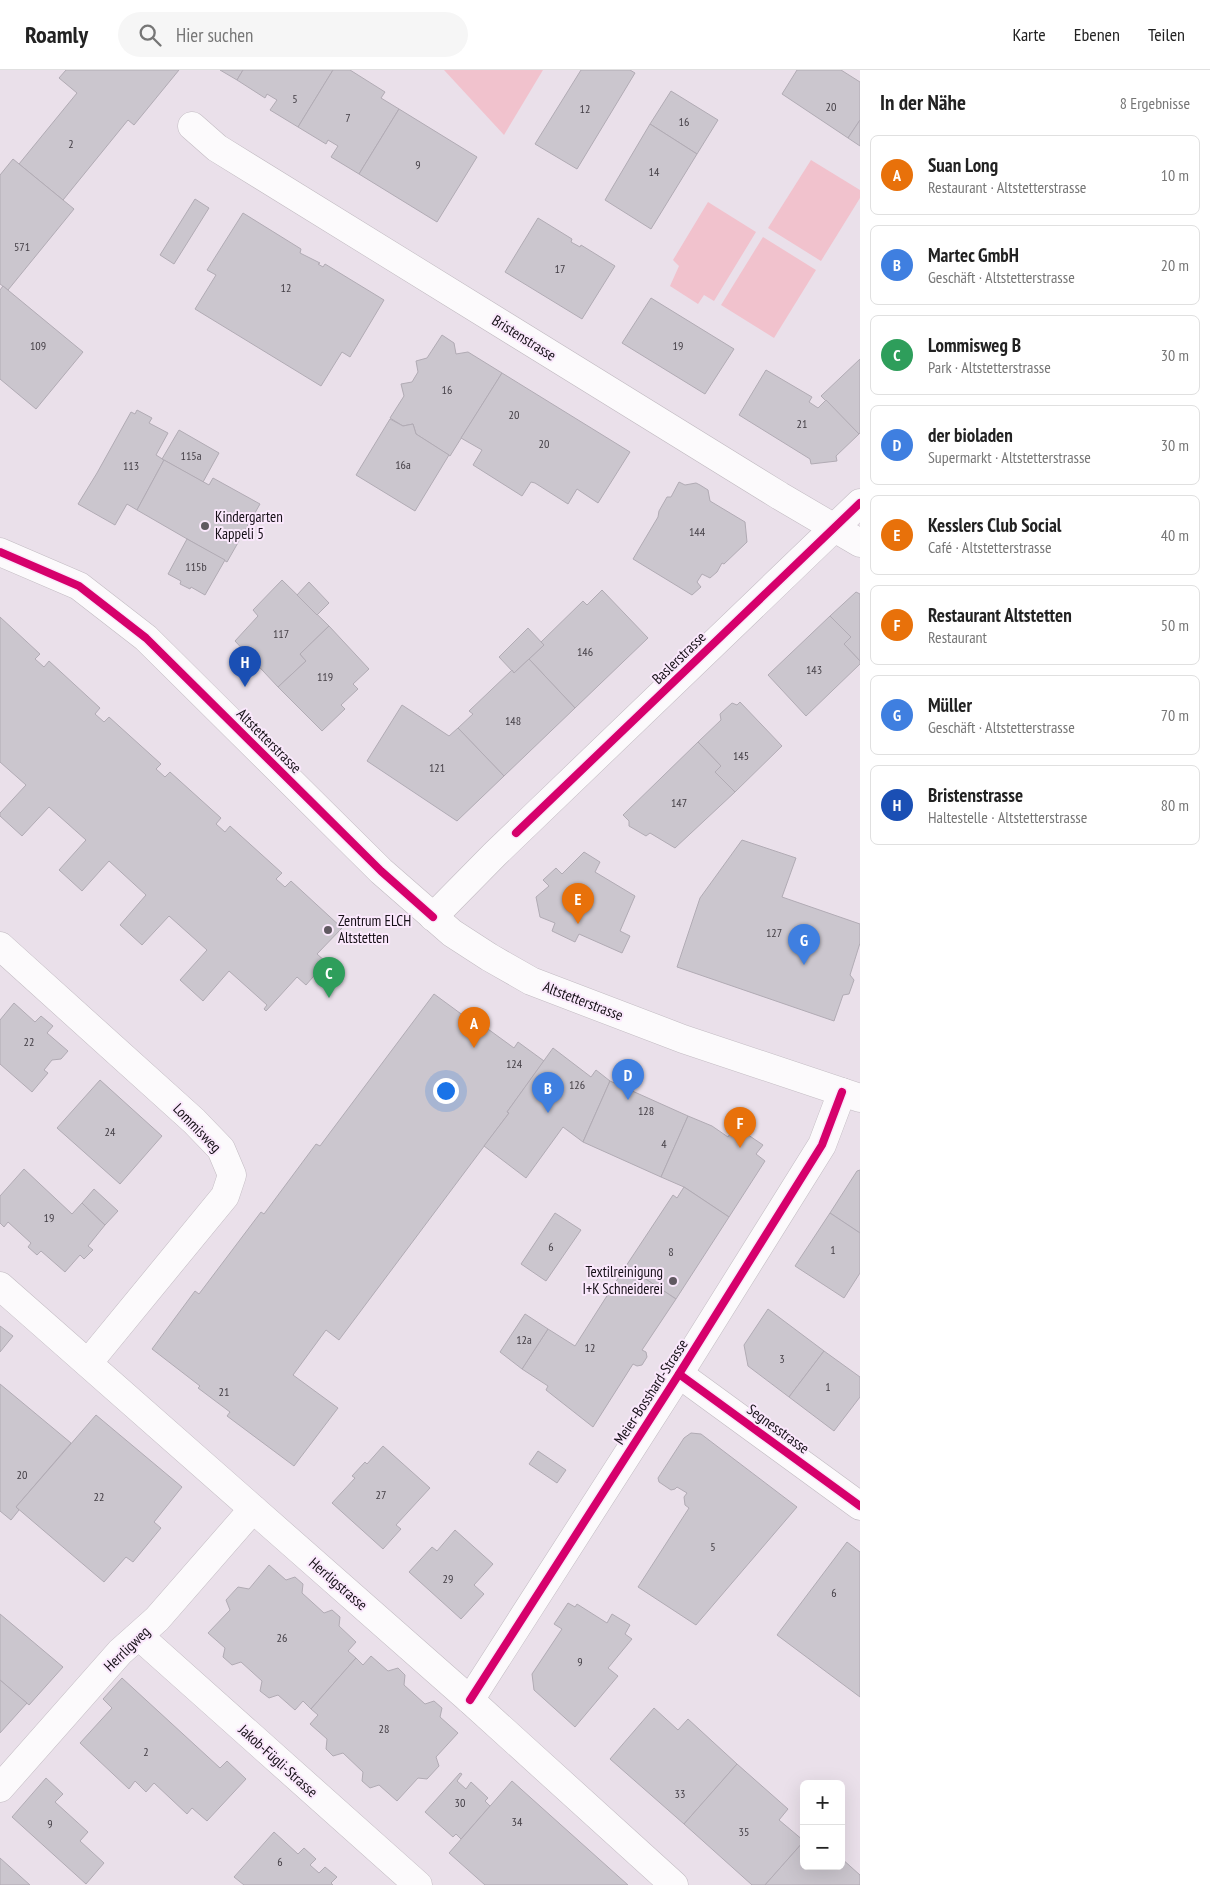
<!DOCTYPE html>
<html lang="de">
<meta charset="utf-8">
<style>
:root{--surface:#fff;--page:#f6f6f6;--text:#222;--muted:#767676;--line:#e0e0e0;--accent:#0b8043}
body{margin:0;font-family:"PT Sans Narrow",sans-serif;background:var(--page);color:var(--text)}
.controls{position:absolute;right:15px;bottom:15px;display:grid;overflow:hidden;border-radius:8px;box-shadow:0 5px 20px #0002}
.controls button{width:45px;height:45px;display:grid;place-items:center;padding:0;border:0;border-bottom:1px solid var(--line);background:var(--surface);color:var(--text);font:25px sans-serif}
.you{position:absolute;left:445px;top:1020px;width:18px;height:18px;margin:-12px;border:4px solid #fff;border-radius:50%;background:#1a73e8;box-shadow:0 0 0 8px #1a73e833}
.badge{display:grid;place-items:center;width:32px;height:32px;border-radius:50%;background:var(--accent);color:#fff;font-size:16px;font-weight:700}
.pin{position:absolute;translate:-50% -41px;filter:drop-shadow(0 1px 2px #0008)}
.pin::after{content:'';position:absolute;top:26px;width:18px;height:15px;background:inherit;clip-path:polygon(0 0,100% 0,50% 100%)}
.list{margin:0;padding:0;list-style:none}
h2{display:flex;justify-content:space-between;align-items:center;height:65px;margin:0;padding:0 20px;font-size:21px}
h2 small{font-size:16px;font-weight:400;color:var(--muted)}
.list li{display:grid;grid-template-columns:32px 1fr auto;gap:15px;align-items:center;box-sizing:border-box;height:80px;margin:0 10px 10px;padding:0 10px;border:1px solid var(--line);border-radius:8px}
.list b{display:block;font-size:19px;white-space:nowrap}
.list p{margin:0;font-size:16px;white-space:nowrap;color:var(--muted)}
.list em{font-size:16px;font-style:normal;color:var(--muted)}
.icon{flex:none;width:28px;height:28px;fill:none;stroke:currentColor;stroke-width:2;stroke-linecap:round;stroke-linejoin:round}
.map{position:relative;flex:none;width:860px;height:1815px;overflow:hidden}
header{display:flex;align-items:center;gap:30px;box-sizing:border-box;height:70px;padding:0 25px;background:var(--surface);border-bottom:1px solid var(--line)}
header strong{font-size:24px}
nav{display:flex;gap:28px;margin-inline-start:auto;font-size:18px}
.search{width:350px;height:45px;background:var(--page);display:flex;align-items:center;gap:12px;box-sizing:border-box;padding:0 18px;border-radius:28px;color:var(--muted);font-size:19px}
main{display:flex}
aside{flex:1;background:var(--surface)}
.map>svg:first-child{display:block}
</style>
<header>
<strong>Roamly</strong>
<div class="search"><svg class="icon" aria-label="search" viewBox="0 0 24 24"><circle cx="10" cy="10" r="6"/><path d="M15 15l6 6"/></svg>Hier suchen</div>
<nav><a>Karte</a><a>Ebenen</a><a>Teilen</a></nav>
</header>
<main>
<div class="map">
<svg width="860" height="1815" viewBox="0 0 860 1815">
<rect width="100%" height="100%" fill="#eae0ea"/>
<!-- green -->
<g fill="#f1c2cd">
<polygon points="444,0 543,0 504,65"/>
<polygon points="811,90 860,120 860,128 821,191 768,158"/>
<polygon points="708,132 756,162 714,231 704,225 698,234 670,216 679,196 673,190"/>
<polygon points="763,167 816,200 774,268 721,235"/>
</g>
<!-- building -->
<g fill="#cbc6ce" stroke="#b1abb4">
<polygon points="66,0 179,0 134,55 128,50 63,130 19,94 77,23 59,8"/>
<polygon points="220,0 243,0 237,10"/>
<polygon points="243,0 333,0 298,57 270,40 277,30 267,24 265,28 237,10"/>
<polygon points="333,0 350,0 385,22 381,28 399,39 359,104 331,87 338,76 328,70 326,74 298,57"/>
<polygon points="581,0 630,0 635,3 577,99 535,74"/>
<polygon points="797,0 841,0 860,12 860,50 848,68 782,24"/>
<polygon points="671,21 718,50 697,84 650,54"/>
<polygon points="399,39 477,87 437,152 359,104"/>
<polygon points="860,50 860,76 848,68"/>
<polygon points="650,54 697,84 651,159 605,130"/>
<polygon points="13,89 74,139 8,220 0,214 0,105"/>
<polygon points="195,129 209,138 174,194 160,185"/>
<polygon points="243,143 301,179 300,183 320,193 318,194 323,197 325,194 384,230 350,287 342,282 321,316 195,239 216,205 207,200"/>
<polygon points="538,148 572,169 571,172 580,177 581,175 615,196 582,249 505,202"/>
<polygon points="3,216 83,282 36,339 0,309 0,220"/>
<polygon points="651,228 734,279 705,324 622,273"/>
<polygon points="442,265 454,273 456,284 468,282 502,303 450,386 416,364 413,354 403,356 390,348 404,326 401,314 412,312 418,302 416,291 427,288"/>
<polygon points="860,289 860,363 859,364 821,326"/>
<polygon points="766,300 812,327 809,332 818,338 826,330 859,364 836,386 837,391 811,394 810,389 739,345"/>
<polygon points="502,303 630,382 598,433 577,419 568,434 535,413 531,412 522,426 473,395 482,380 461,368"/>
<polygon points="137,340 152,348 149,353 168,363 156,385 164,390 137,440 127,434 115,455 78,434 97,403 131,342 135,344"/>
<polygon points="390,349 403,356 413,354 416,364 449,385 415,441 356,405"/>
<polygon points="179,360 219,383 203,412 162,389"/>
<polygon points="164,390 209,415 213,408 260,434 227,492 137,440"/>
<polygon points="679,412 685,415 696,413 700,415 708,420 710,431 745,452 747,472 724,494 722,493 717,502 710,508 702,504 697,512 701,517 692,525 633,489 658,447 659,441 667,427 671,427"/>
<polygon points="187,469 225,490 205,525 191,517 190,519 180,514 181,511 168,504"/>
<polygon points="282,510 329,556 300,584 306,591 278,617 235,571 258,546 253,540"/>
<polygon points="309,512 329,533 317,545 297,525"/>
<polygon points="602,520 648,568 575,638 529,589 544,575 541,572 583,531 587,535"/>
<polygon points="856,522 860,524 860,591 844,574 851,567 830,546"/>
<polygon points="830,546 851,567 844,574 860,591 860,594 806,646 768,605"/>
<polygon points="0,547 40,584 35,589 44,597 49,591 100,638 95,644 104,652 109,647 161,694 156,699 165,707 170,702 221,748 216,754 225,762 230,756 282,803 276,809 285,817 291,811 342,858 317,884 326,892 306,915 297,907 266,941 264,939 267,935 229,901 203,931 180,910 207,880 169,846 142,875 120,855 146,825 109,791 82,821 59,800 86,770 49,737 22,766 0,746 0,743 26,715 0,692"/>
<polygon points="329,556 369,599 353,614 358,619 341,635 345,639 322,661 278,617 306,591 300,584"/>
<polygon points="528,558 544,575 514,603 499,587"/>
<polygon points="529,589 575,638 504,706 458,658 473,644 469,641 512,600 514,603"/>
<polygon points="740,632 782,676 735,722 715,702 721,696 698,672 721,650 720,644 732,633 737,635"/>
<polygon points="402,635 449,666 458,658 504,706 457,751 367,691"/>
<polygon points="698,672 721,696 715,702 735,722 675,778 650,763 646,766 629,756 629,751 623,745"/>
<polygon points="742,770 796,788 782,827 860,854 860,873 850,905 854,910 849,924 843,925 834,951 677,897 700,828"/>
<polygon points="584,782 600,792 595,802 635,826 620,861 630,866 622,883 579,864 575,872 552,861 555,853 540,847 536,827 549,816 543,810 556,798 562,804"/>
<polygon points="434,924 479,957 481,954 514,978 518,972 544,991 507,1042 509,1043 339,1270 326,1260 293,1305 338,1338 294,1396 227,1346 230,1342 198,1318 200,1316 152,1279 195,1221 199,1224 261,1142 264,1144 316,1074 320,1076"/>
<polygon points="14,933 35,952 41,946 53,956 47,963 68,981 61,989 52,990 44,1000 48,1003 32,1022 0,994 0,950"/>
<polygon points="553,978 591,1007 596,1000 610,1011 583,1072 563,1057 526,1108 484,1076 509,1043 507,1042"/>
<polygon points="100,1010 162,1066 120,1114 57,1058"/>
<polygon points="610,1011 688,1046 661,1107 583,1072"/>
<polygon points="688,1046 712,1056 728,1067 735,1056 763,1075 756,1084 765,1091 729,1147 684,1117 661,1107"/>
<polygon points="24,1099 72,1144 82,1133 105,1155 88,1176 93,1180 84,1189 80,1185 65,1202 41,1181 37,1185 28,1177 31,1173 8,1152 4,1157 0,1153 0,1126"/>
<polygon points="860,1100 860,1163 830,1143 857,1101"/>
<polygon points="684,1117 729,1147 676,1229 626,1196 673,1125 677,1128"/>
<polygon points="94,1119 118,1141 105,1155 82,1133"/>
<polygon points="555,1143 581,1160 546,1211 521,1194"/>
<polygon points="830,1143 860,1163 860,1203 844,1228 795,1196"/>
<polygon points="626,1196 676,1229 642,1280 646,1282 647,1287 642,1295 637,1296 633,1294 593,1357 546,1320 548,1316 522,1299 548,1259 575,1276"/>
<polygon points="768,1239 824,1281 789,1327 748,1296 744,1275"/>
<polygon points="525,1244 548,1259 522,1299 500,1282"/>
<polygon points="0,1256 13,1266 0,1282"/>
<polygon points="824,1281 860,1307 860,1327 834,1361 789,1327"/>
<polygon points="0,1314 71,1373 16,1437 19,1440 11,1450 0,1441"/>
<polygon points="96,1345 182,1417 154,1452 161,1458 133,1492 126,1487 104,1512 16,1437"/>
<polygon points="691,1363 701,1364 797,1437 696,1555 638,1517 689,1438 685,1435 684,1427 687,1423 677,1417 675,1419 671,1420 659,1412 658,1408 684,1368"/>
<polygon points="383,1376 430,1418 396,1455 401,1459 383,1479 332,1433 355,1408 352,1406 365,1392 367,1394"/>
<polygon points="538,1381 566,1400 557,1413 529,1394"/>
<polygon points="455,1460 493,1494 474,1515 484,1524 461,1549 409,1502 432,1477 437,1481"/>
<polygon points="847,1472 860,1482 860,1627 777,1565"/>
<polygon points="269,1495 286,1510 295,1507 303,1514 302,1523 324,1543 332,1540 340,1547 339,1556 356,1572 348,1581 356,1588 311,1639 303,1631 295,1640 278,1625 269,1628 260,1621 262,1611 241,1592 232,1595 223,1587 225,1578 208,1563 230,1540 226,1530 238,1517 249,1519"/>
<polygon points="568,1533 575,1537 577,1534 607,1553 612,1544 630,1555 625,1564 632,1569 608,1598 618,1606 575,1657 534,1620 532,1604 562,1559 554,1554"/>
<polygon points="0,1544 63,1597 29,1635 0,1610"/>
<polygon points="371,1586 388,1601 398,1598 405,1605 404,1615 425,1634 434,1631 442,1638 440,1647 458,1663 436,1687 439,1696 427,1709 418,1708 397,1731 379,1715 370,1718 362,1711 363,1702 343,1683 333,1686 326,1679 327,1669 310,1654 318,1645 311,1639 356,1588 363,1595"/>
<polygon points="122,1608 220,1698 227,1691 246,1709 207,1751 192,1738 187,1744 154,1713 146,1722 135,1711 129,1719 80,1673 112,1638 103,1629"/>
<polygon points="0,1610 27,1633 0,1663"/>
<polygon points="654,1638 678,1660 688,1649 737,1694 684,1754 610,1689"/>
<polygon points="737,1694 788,1739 779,1750 804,1771 765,1815 752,1815 684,1754"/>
<polygon points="460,1703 462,1704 457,1711 466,1719 471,1712 488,1728 485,1731 490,1736 461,1769 456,1764 453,1767 425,1742"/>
<polygon points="46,1708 63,1724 55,1732 88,1762 80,1771 104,1793 86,1814 12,1747"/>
<polygon points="512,1711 628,1815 485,1815 449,1783"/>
<polygon points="274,1762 298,1784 304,1778 316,1789 310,1795 319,1803 325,1797 337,1807 331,1813 333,1815 244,1815 234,1807"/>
<polygon points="804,1771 804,1796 841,1796 841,1788 860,1805 860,1815 765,1815"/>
<polygon points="0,1788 30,1815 0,1815"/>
</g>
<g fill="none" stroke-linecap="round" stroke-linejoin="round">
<!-- street casing -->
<g stroke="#c2bbc2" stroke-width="29">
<g id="street">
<polyline points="192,56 217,78 780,426 860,473"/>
<polyline points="433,847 495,784 860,433"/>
<polyline points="0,876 194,1051 221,1079 232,1105 225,1126 88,1293"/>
<polyline points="0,1216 470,1630 674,1815"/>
<polyline points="679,1304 860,1436"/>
<polyline points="139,1566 418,1815"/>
<polyline points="470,1630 679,1304 822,1075 842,1022"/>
<polyline points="0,1718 120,1582 157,1549 253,1439"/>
</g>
</g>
<!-- secondary casing -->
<g stroke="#c2bbc2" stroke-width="29">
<polyline id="secondary" points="0,482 79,516 146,568 381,801 452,863 489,887 531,911 683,969 860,1028"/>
</g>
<!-- street -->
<use href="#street" stroke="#fcfafc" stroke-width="28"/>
<!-- secondary -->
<use href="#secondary" stroke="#fcfafc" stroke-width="28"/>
<!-- cycleway casing -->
<g stroke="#fae8fc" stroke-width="11">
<g id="cycleway">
<polyline points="0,482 79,516 146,568 381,801 433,847"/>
<polyline points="516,763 860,433"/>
<polyline points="679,1304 860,1436"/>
<polyline points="470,1630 679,1304 822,1075 842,1022"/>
</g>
</g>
<!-- cycleway -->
<use href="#cycleway" stroke="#d6006c" stroke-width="8"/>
</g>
<!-- markers -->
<g fill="#605961" stroke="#fae8fc" stroke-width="2">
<circle cx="205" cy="456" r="5"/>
<circle cx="328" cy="860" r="5"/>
<circle cx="673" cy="1211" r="5"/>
</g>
<g text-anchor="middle" stroke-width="4" stroke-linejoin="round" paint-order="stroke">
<!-- number labels -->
<g font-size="12" fill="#433e45">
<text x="295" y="33">5</text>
<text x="831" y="41">20</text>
<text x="585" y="43">12</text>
<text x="348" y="52">7</text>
<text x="684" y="56">16</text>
<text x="71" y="78">2</text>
<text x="418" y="99">9</text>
<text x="654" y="106">14</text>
<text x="22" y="181">571</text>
<text x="560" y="203">17</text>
<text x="286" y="222">12</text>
<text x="38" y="280">109</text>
<text x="678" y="280">19</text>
<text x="447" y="324">16</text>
<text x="514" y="349">20</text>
<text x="802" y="358">21</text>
<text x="544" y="378">20</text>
<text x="191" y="390">115a</text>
<text x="403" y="399">16a</text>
<text x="131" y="400">113</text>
<text x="697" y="466">144</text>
<text x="196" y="501">115b</text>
<text x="281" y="568">117</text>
<text x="585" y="586">146</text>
<text x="814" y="604">143</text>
<text x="325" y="611">119</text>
<text x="513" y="655">148</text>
<text x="741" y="690">145</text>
<text x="437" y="702">121</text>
<text x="679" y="737">147</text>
<text x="774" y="867">127</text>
<text x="29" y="976">22</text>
<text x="514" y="998">124</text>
<text x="577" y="1019">126</text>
<text x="646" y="1045">128</text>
<text x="110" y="1066">24</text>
<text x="664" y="1078">4</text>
<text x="49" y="1152">19</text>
<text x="551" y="1181">6</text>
<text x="833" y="1184">1</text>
<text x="671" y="1186">8</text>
<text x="524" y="1274">12a</text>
<text x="590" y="1282">12</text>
<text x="782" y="1293">3</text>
<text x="828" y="1321">1</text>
<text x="224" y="1326">21</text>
<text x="22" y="1409">20</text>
<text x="381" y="1429">27</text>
<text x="99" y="1431">22</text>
<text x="713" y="1481">5</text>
<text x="448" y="1513">29</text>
<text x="834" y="1527">6</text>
<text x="282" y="1572">26</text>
<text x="580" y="1596">9</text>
<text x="384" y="1663">28</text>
<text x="146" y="1686">2</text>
<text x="680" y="1728">33</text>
<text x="460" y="1737">30</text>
<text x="517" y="1756">34</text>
<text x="50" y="1758">9</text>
<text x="744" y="1766">35</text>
<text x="280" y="1796">6</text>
</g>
<!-- street labels -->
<g font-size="15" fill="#161017" stroke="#fae8fc">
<text transform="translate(524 268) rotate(32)" y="5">Bristenstrasse</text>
<text transform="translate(679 588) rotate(-44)" y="5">Baslerstrasse</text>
<text transform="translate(269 671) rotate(45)" y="5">Altstetterstrasse</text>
<text transform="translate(583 931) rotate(21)" y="5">Altstetterstrasse</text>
<text transform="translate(197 1058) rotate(46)" y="5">Lommisweg</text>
<text transform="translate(651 1322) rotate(-57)" y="5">Meier-Bosshard-Strasse</text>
<text transform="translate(778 1359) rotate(36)" y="5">Segnesstrasse</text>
<text transform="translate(338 1514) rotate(41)" y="5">Herrligstrasse</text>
<text transform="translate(127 1579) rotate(-44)" y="5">Herrligweg</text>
<text transform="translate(278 1691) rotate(42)" y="5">Jakob-Fügli-Strasse</text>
</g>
<!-- poi labels -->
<g font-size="15" fill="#161017" stroke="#fae8fc" text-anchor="start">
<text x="215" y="452">Kindergarten<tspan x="215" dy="17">Kappeli 5</tspan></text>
<text x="338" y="856">Zentrum ELCH<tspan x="338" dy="17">Altstetten</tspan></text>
<text x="663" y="1207" text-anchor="end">Textilreinigung<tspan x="663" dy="17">I+K Schneiderei</tspan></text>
</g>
</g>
</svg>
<div class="controls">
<button>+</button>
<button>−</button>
</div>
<div class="you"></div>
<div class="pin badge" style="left:474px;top:978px;background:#e8710a">A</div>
<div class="pin badge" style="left:548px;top:1043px;background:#3f7fe0">B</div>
<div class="pin badge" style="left:329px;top:928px;background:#2e9e5b">C</div>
<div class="pin badge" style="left:628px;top:1030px;background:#3f7fe0">D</div>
<div class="pin badge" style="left:578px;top:854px;background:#e8710a">E</div>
<div class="pin badge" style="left:740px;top:1078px;background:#e8710a">F</div>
<div class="pin badge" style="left:804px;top:895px;background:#3f7fe0">G</div>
<div class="pin badge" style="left:245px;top:617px;background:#1a4fb4">H</div>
</div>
<aside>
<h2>In der Nähe<small>8 Ergebnisse</small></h2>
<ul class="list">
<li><span class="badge" style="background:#e8710a">A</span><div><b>Suan Long</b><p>Restaurant · Altstetterstrasse</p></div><em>10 m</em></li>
<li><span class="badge" style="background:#3f7fe0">B</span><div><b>Martec GmbH</b><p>Geschäft · Altstetterstrasse</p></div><em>20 m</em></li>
<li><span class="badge" style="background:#2e9e5b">C</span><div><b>Lommisweg B</b><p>Park · Altstetterstrasse</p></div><em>30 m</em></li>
<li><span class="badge" style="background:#3f7fe0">D</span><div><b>der bioladen</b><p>Supermarkt · Altstetterstrasse</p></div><em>30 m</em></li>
<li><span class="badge" style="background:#e8710a">E</span><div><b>Kesslers Club Social</b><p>Café · Altstetterstrasse</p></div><em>40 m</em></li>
<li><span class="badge" style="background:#e8710a">F</span><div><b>Restaurant Altstetten</b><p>Restaurant</p></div><em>50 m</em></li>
<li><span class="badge" style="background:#3f7fe0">G</span><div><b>Müller</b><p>Geschäft · Altstetterstrasse</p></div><em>70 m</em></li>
<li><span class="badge" style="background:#1a4fb4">H</span><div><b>Bristenstrasse</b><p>Haltestelle · Altstetterstrasse</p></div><em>80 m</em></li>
</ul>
</aside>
</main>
